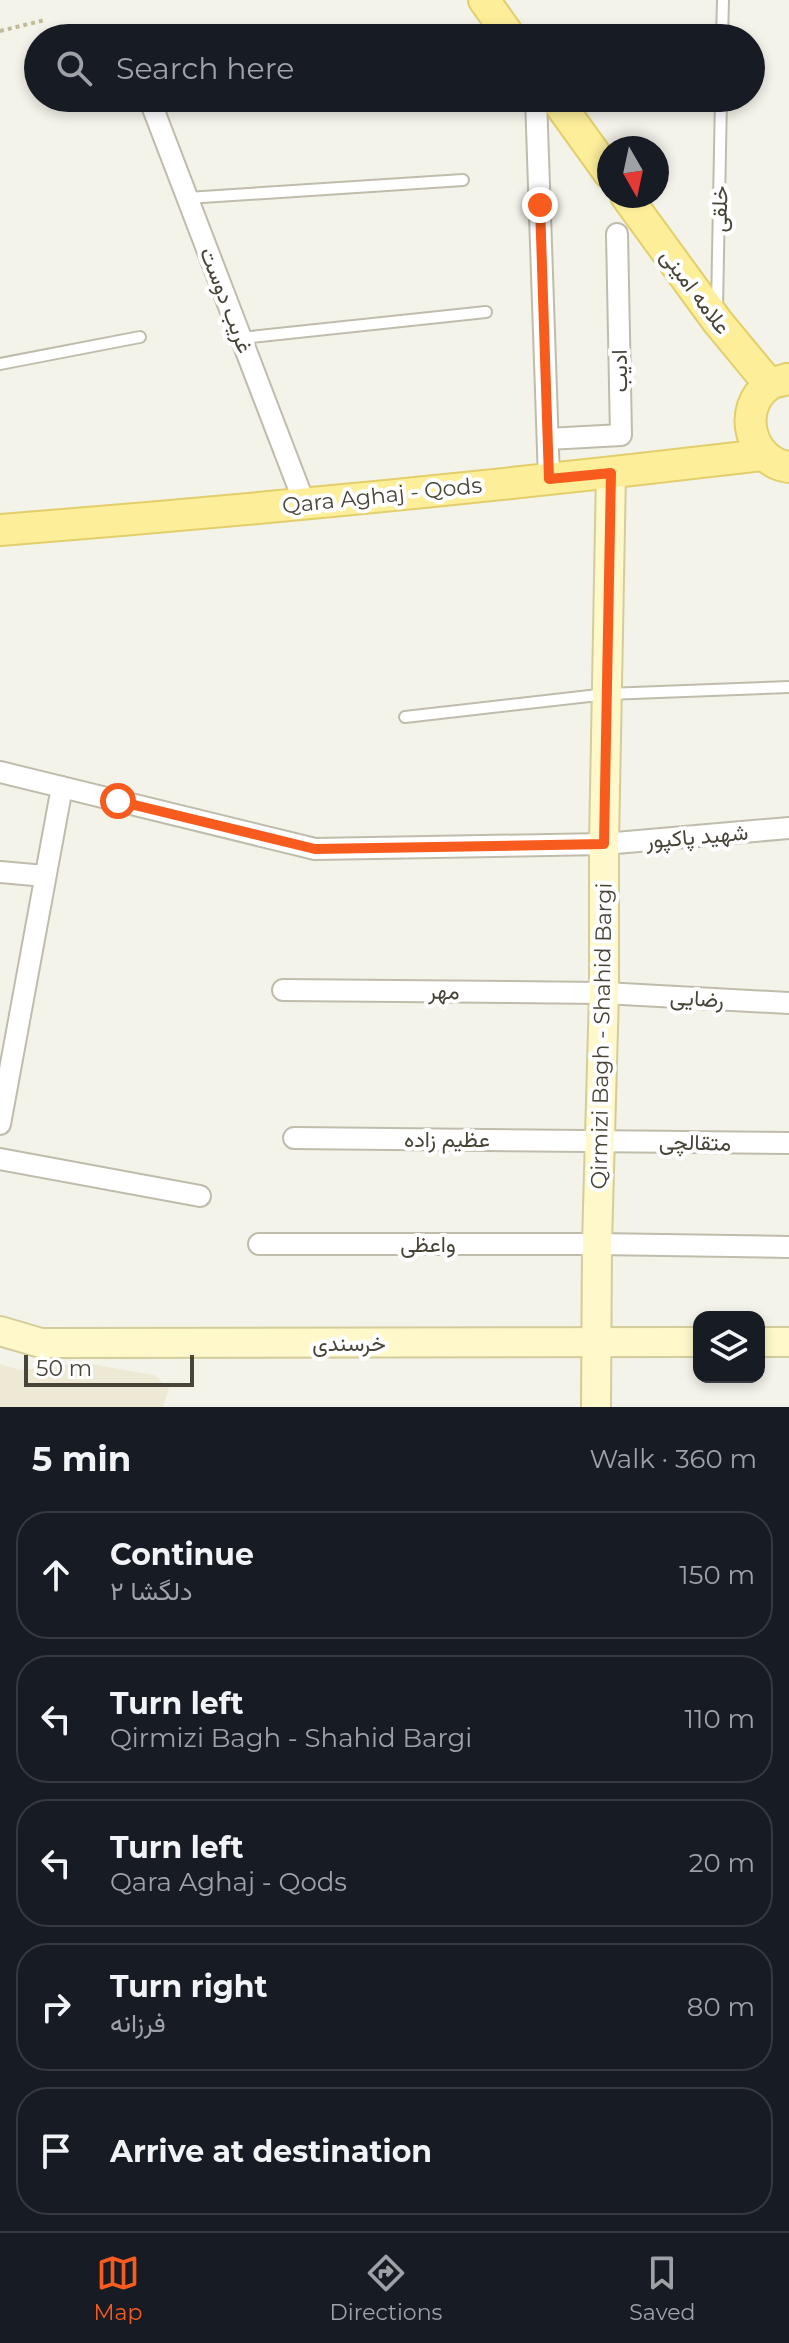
<!DOCTYPE html>
<meta charset="utf-8">
<style>
:root{--surface:#171b24;--page:#242831;--text:#f1f3f6;--muted:#9ea1a6;--line:#363941;--accent:#f75c1e}
body{margin:0;font-family:Montserrat,Vazirmatn,sans-serif;background:var(--page);color:var(--text)}
.controls{position:absolute;right:24px;bottom:24px;display:grid;overflow:hidden;border-radius:16px;box-shadow:0 4px 12px #0003}
.controls button{width:72px;height:72px;display:grid;place-items:center;padding:0;border:0;border-bottom:2px solid var(--line);background:var(--surface);color:var(--text);font:40px sans-serif}
.compass{position:absolute;left:597px;top:136px;width:72px;height:72px;border-radius:50%;background:var(--surface);box-shadow:0 4px 12px #0003;rotate:171deg}
.scale{position:absolute;left:24px;bottom:20px;width:170px;box-sizing:border-box;padding-left:8px;border:4px solid #484438;border-top:0;font-size:22px;line-height:28px;white-space:nowrap;color:#484438;-webkit-text-stroke:6px #fff;paint-order:stroke}
.stop{position:absolute;width:24px;height:24px;margin:-18px;border:6px solid #f75c1e;border-radius:50%;background:#fff}
.stop.end{background:#f75c1e;border-color:#fff;box-shadow:0 2px 8px #0008}
.list{margin:0;padding:0;list-style:none}
h2{display:flex;justify-content:space-between;align-items:center;height:104px;margin:0;padding:0 32px;font-size:34px}
h2 small{font-size:26px;font-weight:400;color:var(--muted)}
.list li{display:grid;grid-template-columns:52px 1fr auto;gap:24px;align-items:center;box-sizing:border-box;height:128px;margin:0 16px 16px;padding:0 16px;border:2px solid var(--line);border-radius:32px}
.list b{display:block;font-size:30px;white-space:nowrap}
.list p{margin:0;font-size:26px;white-space:nowrap;color:var(--muted)}
.list em{font-size:26px;font-style:normal;color:var(--muted)}
.icon{flex:none;width:44px;height:44px;fill:none;stroke:currentColor;stroke-width:2;stroke-linecap:round;stroke-linejoin:round}
.map{position:relative;flex:none;width:789px;height:1407px;overflow:hidden}
.search{position:absolute;background:var(--surface);box-shadow:0 4px 12px #0003;left:24px;right:24px;top:24px;height:88px;display:flex;align-items:center;gap:20px;box-sizing:border-box;padding:0 28px;border-radius:44px;color:var(--muted);font-size:30px}
.sheet{height:824px;background:var(--surface)}
nav{display:flex;justify-content:space-around;align-items:center;box-sizing:border-box;height:112px;border-top:2px solid var(--line);background:var(--surface);font-size:22px;color:var(--muted)}
nav a{display:grid;justify-items:center;gap:4px}
nav .on{color:var(--accent)}
.map>svg:first-child{display:block}
</style>
<div class="map">
<svg width="789" height="1407" viewBox="0 0 789 1407">
<rect width="100%" height="100%" fill="#f4f3ea"/>
<!-- education -->
<polygon fill="#ede9d4" points="85,1363 154,1375 169,1389 163,1407 0,1407 0,1364 20,1370"/>
<g fill="none" stroke-linecap="round" stroke-linejoin="round">
<!-- lane casing -->
<g stroke="#c0bcac" stroke-width="14">
<g id="lane">
<polyline points="722,38 723,0"/>
<polyline points="187,198 463,180"/>
<polyline points="717,308 721,98"/>
<polyline points="241,338 486,312"/>
<polyline points="0,364 140,337"/>
<polyline points="405,717 607,694 789,687"/>
</g>
</g>
<!-- street casing -->
<g stroke="#c0bcac" stroke-width="24">
<g id="street">
<polyline points="149,98 304,502"/>
<polyline points="536,98 549,479"/>
<polyline points="548,439 621,435 617,234"/>
<polyline points="0,772 315,849 604,844 789,828"/>
<polyline points="0,872 45,876"/>
<polyline points="283,990 604,993 789,1003"/>
<polyline points="0,1124 62,787"/>
<polyline points="294,1138 789,1143"/>
<polyline points="0,1159 200,1196"/>
<polyline points="259,1244 597,1244 789,1247"/>
</g>
</g>
<!-- secondary casing -->
<g stroke="#d4cc9a" stroke-width="32">
<g id="secondary">
<polyline points="0,1331 41,1343 699,1342"/>
<polyline points="759,1342 789,1342"/>
<polyline points="596,1407 597,1244 604,993 604,844 611,473"/>
</g>
</g>
<!-- primary casing -->
<g stroke="#e2ce6a" stroke-width="34">
<g id="primary">
<polyline points="484,0 511,38"/>
<polyline points="555,98 609,173"/>
<polyline points="626,196 717,321 769,384"/>
<path d="M787 379C782 381 773 382 769 385 736 408 750 462 789 467"/>
<path d="M0 530C255 510 509 485 763 455"/>
</g>
</g>
<!-- path -->
<polyline stroke="#c2ba9d" stroke-width="4" stroke-dasharray="4 4" stroke-linecap="butt" points="0,31 45,20"/>
<!-- lane -->
<use href="#lane" stroke="#fff" stroke-width="10"/>
<!-- street -->
<use href="#street" stroke="#fff" stroke-width="20"/>
<!-- secondary -->
<use href="#secondary" stroke="#fef8ca" stroke-width="28"/>
<!-- primary -->
<use href="#primary" stroke="#fdee9a" stroke-width="30"/>
</g>
<g fill="none" stroke-linecap="round" stroke-linejoin="round">
<!-- route -->
<polyline stroke="#f75c1e" stroke-width="10" points="118,801 315,849 604,844 611,473 549,479 540,205"/>
</g>
<g text-anchor="middle" stroke-width="8" stroke-linejoin="round" paint-order="stroke">
<!-- street labels -->
<g font-size="22" fill="#484438" stroke="#fff">
<text transform="translate(719 209) rotate(-89)" y="8">خلقی</text>
<text transform="translate(696 291) rotate(53)" y="8">علامه امینی</text>
<text transform="translate(227 300) rotate(69)" y="8">غریب دوست</text>
<text transform="translate(619 371) rotate(-91)" y="8">ادیب</text>
<text transform="translate(382 495) rotate(-6)" y="8">Qara Aghaj - Qods</text>
<text transform="translate(697 836) rotate(-5)" y="8">شهید پاکپور</text>
<text transform="translate(444 991) rotate(1)" y="8">مهر</text>
<text transform="translate(697 998) rotate(3)" y="8">رضایی</text>
<text transform="translate(601 1036) rotate(-89)" y="8">Qirmizi Bagh - Shahid Bargi</text>
<text x="447" y="1147">عظیم زاده</text>
<text transform="translate(695 1142) rotate(1)" y="8">متقالچی</text>
<text x="428" y="1252">واعظی</text>
<text x="349" y="1351">خرسندی</text>
</g>
</g>
</svg>
<div class="controls">
<button><svg class="icon" aria-label="layers" viewBox="0 0 24 24"><path d="M12 4l9 5-9 5-9-5zM3 14l9 5 9-5"/></svg></button>
</div>
<svg class="compass" viewBox="-18 -18 36 36"><path d="M0-13l5 13h-10z" fill="#e53935"/><path d="M0 13l5-13h-10z" fill="#9ea1a6"/></svg>
<div class="scale">50 m</div>
<div class="stop" style="left:118px;top:801px"></div>
<div class="stop end" style="left:540px;top:205px"></div>
<div class="search"><svg class="icon" aria-label="search" viewBox="0 0 24 24"><circle cx="10" cy="10" r="6"/><path d="M15 15l6 6"/></svg>Search here</div>
</div>
<section class="sheet">
<h2>5 min<small>Walk · 360 m</small></h2>
<ul class="list">
<li><svg class="icon" aria-label="ahead" viewBox="0 0 24 24"><path d="M12 20V5M6 11l6-6 6 6"/></svg><div><b>Continue</b><p>دلگشا ۲</p></div><em>150 m</em></li>
<li><svg class="icon" aria-label="left" viewBox="0 0 24 24"><path d="M17 20v-9H6M10 6l-5 5 5 5"/></svg><div><b>Turn left</b><p>Qirmizi Bagh - Shahid Bargi</p></div><em>110 m</em></li>
<li><svg class="icon" aria-label="left" viewBox="0 0 24 24"><path d="M17 20v-9H6M10 6l-5 5 5 5"/></svg><div><b>Turn left</b><p>Qara Aghaj - Qods</p></div><em>20 m</em></li>
<li><svg class="icon" aria-label="right" viewBox="0 0 24 24"><path d="M7 20v-9h11M14 6l5 5-5 5"/></svg><div><b>Turn right</b><p>فرزانه</p></div><em>80 m</em></li>
<li><svg class="icon" aria-label="arrive" viewBox="0 0 24 24"><path d="M6 21V4h12l-3 4 3 4H6"/></svg><div><b>Arrive at destination</b></div></li>
</ul>
</section>
<nav>
<a class="on"><svg class="icon" aria-label="map" viewBox="0 0 24 24"><path d="M3 6l6-2 6 2 6-2v14l-6 2-6-2-6 2zM9 4v14M15 6v14"/></svg>Map</a>
<a><svg class="icon" aria-label="directions" viewBox="0 0 24 24"><path d="M12 3l9 9-9 9-9-9zM9 14v-3h6M13 9l2 2-2 2"/></svg>Directions</a>
<a><svg class="icon" aria-label="saved" viewBox="0 0 24 24"><path d="M7 4h10v16l-5-4-5 4z"/></svg>Saved</a>
</nav>
